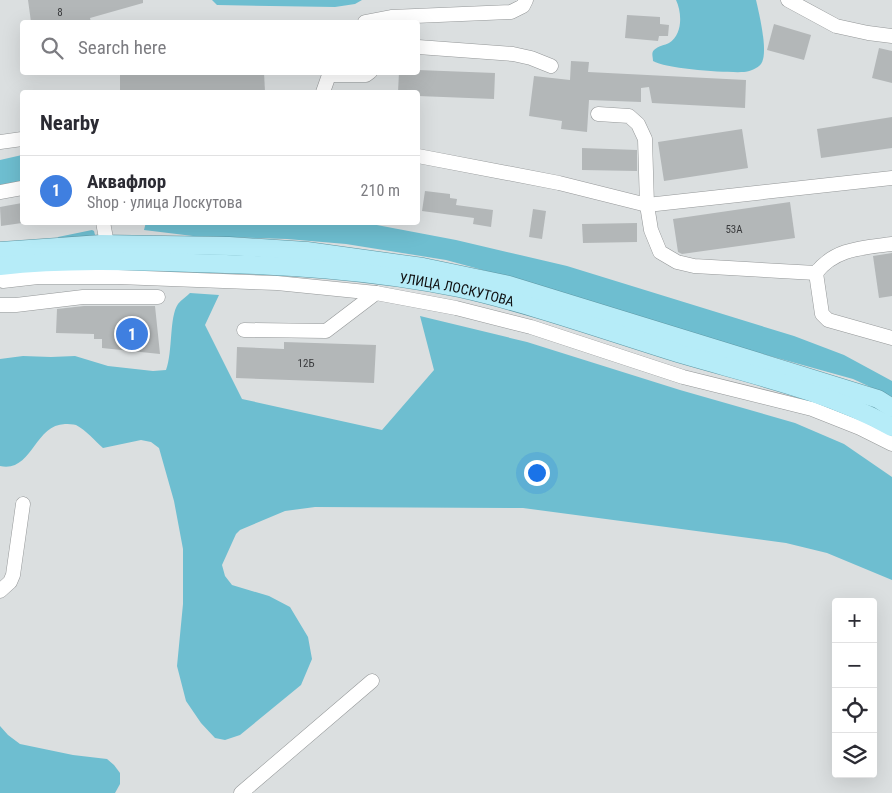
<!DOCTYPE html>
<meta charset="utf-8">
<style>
:root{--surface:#fff;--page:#f2f2f3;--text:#2b2b33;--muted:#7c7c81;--line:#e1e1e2;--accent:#d93025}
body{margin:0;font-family:"Roboto Condensed",sans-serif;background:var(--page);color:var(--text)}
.controls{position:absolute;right:15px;bottom:15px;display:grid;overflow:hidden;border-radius:5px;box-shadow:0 5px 20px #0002}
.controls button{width:45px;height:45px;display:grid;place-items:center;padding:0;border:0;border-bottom:1px solid var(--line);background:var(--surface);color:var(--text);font:25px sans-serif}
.you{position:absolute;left:536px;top:472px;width:18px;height:18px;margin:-12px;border:4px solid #fff;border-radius:50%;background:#1a73e8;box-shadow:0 0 0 8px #1a73e833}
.badge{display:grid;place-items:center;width:32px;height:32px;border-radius:50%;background:var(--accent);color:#fff;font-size:16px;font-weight:700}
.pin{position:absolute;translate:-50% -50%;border:2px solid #fff;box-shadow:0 1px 5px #0006}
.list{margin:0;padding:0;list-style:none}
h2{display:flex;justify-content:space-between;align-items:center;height:65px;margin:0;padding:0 20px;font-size:21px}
h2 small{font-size:16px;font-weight:400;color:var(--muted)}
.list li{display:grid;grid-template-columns:32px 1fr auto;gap:15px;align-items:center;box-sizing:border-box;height:70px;padding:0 20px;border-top:1px solid var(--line)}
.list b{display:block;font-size:19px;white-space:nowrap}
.list p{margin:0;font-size:16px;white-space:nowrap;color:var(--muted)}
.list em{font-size:16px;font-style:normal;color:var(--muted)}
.icon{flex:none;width:28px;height:28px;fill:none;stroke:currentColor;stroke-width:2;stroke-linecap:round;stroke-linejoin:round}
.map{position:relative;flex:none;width:892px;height:793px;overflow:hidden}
.search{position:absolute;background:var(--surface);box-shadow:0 5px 20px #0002;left:20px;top:20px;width:400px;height:55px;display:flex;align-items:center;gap:12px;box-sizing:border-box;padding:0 18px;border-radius:5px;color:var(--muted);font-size:19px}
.panel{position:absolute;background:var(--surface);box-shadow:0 5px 20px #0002;left:20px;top:90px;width:400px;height:135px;border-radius:5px}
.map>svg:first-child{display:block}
</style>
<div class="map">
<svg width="892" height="793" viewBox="0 0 892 793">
<rect width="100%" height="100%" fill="#dbdfe0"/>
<!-- green -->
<g fill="#6ebed0">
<polygon points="212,0 362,0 355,4 335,7 217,5"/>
<path d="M676 0H756C759 13 769 53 761 64 758 68 749 72 744 72 728 73 666 69 653 61 653 57 651 53 654 50 658 46 665 45 669 43 683 34 682 13 676 0Z"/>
<polygon points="22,155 22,181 0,186 0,160"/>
<polygon points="146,222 361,222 456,240 567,266 794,336 844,355 892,381 892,397 853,379 647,322 549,288 446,260 346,244 287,239 193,236 144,230"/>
<polygon points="92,230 94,231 95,235 59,240 58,237"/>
<path d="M190 293 219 295 205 325 242 399 382 430 434 370 420 316 527 342 680 390 795 423 844 444 892 477V580L827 553 786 543 523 508 315 507 285 511 240 530 236 534 222 565 225 576 232 585 269 596 290 607 308 637 312 659 301 685 240 735 225 740 215 738 201 723 186 701 177 666 183 604V549L174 501 159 448 151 442 141 440 103 448C95 441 86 430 76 425 73 424 68 424 65 424 34 425 32 473 0 466V359L23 356 51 357 75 356 108 366 153 371 166 370C173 352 169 317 178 304 181 300 187 296 190 293Z"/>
<polygon points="0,726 8,735 20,744 73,755 107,759 114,765 120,773 120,784 115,793 0,793"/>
</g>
<!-- building -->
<g fill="#b3b7b8">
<polygon points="28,0 143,0 143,3 90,18 91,22 31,22"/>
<polygon points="627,15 660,17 660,24 669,25 668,36 659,36 658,41 625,38"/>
<polygon points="774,24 811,35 804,60 767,50"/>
<polygon points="879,48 892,51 892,83 872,78"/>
<polygon points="571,61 589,62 588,72 746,80 745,108 652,103 649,87 641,88 641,102 589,100 587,132 561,129 562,121 529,116 534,76 570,80"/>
<polygon points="418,70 495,73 494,99 418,96 418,92 398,92 399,72 418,72"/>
<polygon points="210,72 264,72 265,92 120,92 120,75"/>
<polygon points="892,117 892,148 821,158 817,129"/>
<polygon points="742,129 748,168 664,181 658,142"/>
<polygon points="582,148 637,150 637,171 582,170"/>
<polygon points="425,191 450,194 450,198 457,199 456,205 493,210 491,227 473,224 474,218 422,211"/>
<polygon points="790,202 795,238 682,254 678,252 673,219"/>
<polygon points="22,203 22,223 1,226 0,207"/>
<polygon points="533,209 546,211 542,239 529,237"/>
<polygon points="637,223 637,242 583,243 582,224"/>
<polygon points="892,253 892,296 879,298 873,256"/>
<polygon points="84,306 155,306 160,354 102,348 102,339 94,339 94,334 56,333 57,309"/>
<polygon points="284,342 376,345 374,383 236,378 237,347 284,349"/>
</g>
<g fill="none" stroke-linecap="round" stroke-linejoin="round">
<!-- minor casing -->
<g stroke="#949798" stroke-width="15">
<g id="minor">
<polyline points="788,0 836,26 868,33 892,36"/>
<polyline points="365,22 391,17 511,12 523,6 526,0"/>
<polyline points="418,47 513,54 531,58 551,66"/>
<polyline points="323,92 329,75 366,75 370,72"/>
<path d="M598 114 629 116 638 124 645 139 647 205 651 230 660 252 677 262 694 266 816 273C835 248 863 248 892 244"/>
<polyline points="0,142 22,139"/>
<polyline points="418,156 559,183 647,205 892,178"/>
<polyline points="0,192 22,188"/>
<polyline points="103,222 107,244"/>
<polyline points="816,273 822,314 828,320 892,338"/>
<polyline points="0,278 3,281 38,277 118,277 277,283 376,293 456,308 531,327 683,377 812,409 860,428 892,444"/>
<polyline points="0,305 16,305 83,297 158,297"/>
<polyline points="244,330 326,331 376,293"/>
<polyline points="0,591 10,582 13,575 23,504"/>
<polyline points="241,793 372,681"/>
</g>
</g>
<!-- major casing -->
<g stroke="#5d97a4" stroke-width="19">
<g id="major">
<polyline points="0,251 101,244 229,246 307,251 423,267 509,285 878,399 892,408"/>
<path id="s1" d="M0 266C64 259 129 261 193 263 283 265 371 270 459 288 535 305 609 332 684 355 756 376 826 391 892 427"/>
</g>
</g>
<!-- minor -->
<use href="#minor" stroke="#fff" stroke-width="14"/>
<!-- major -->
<use href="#major" stroke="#b6ecf8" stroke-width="18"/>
</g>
<g text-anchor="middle" stroke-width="4" stroke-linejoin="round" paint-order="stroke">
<!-- number labels -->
<g font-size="11" fill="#393a3c">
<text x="60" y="16">8</text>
<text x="734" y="233">53А</text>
<text x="306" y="367">12Б</text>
</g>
<!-- street labels -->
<g font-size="14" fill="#101112" stroke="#fff">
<text dy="5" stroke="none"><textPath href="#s1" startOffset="459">УЛИЦА ЛОСКУТОВА</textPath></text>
</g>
</g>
</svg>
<div class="controls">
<button>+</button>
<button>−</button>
<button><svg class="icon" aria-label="locate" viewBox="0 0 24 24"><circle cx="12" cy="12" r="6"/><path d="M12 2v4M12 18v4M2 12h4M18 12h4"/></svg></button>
<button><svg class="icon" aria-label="layers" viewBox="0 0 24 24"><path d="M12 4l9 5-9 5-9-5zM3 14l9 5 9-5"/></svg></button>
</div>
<div class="you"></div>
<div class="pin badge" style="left:132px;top:334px;background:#3f7fe0">1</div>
<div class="search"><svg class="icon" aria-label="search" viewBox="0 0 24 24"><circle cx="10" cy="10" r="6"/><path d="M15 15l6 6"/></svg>Search here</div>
<section class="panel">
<h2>Nearby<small></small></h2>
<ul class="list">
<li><span class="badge" style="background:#3f7fe0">1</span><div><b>Аквафлор</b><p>Shop · улица Лоскутова</p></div><em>210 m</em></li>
</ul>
</section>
</div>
